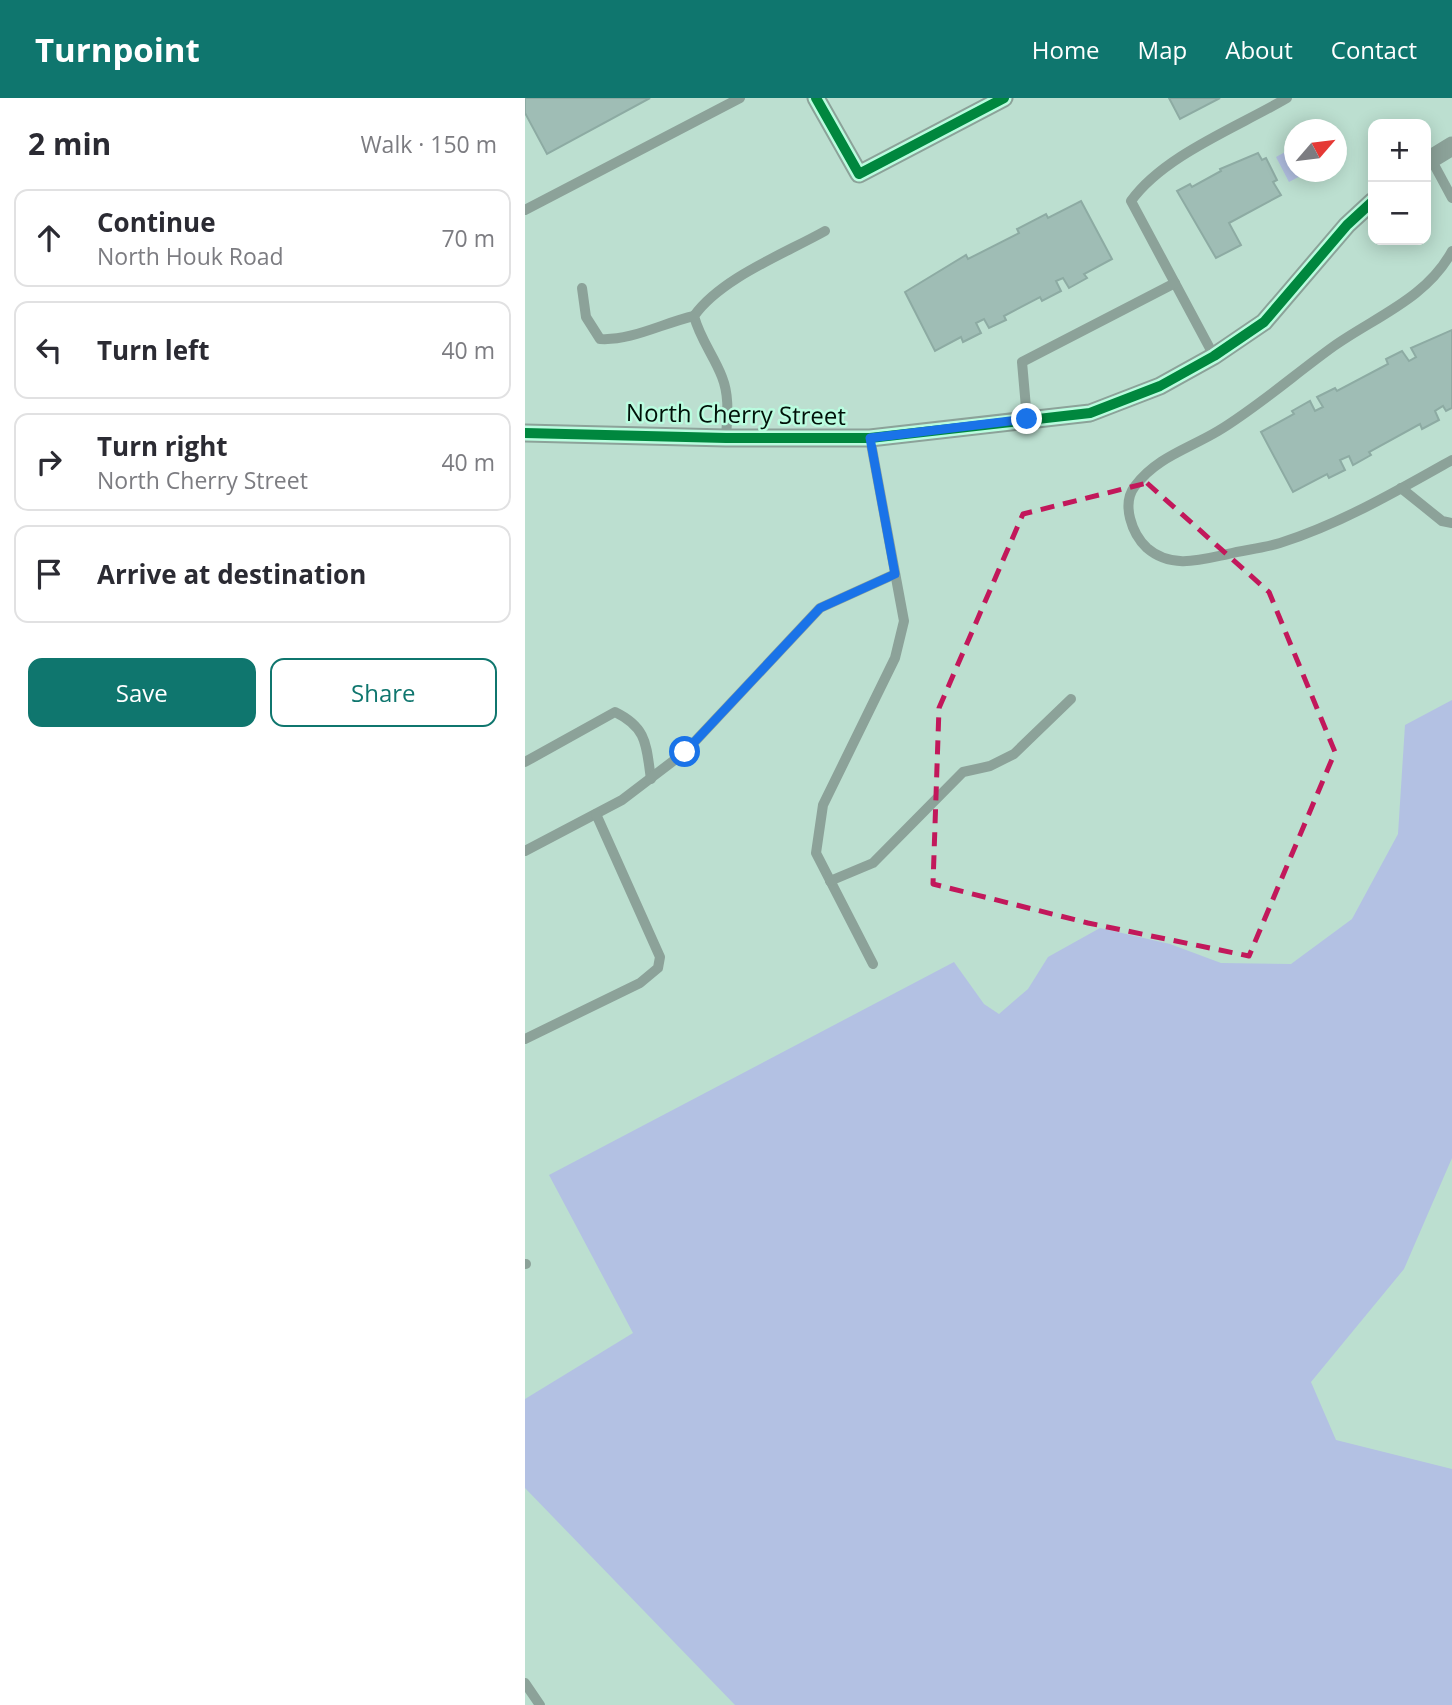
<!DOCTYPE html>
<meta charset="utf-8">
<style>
:root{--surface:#fff;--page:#f2f2f3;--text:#2b2b33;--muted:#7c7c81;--line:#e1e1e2;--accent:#0f766e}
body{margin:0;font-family:"Open Sans",sans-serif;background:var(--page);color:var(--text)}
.controls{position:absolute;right:21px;top:21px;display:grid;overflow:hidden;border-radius:14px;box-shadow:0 4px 18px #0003}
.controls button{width:63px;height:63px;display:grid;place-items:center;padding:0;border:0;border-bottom:2px solid var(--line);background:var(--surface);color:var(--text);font:35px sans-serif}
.compass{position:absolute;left:759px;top:21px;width:63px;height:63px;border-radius:50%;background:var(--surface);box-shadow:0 4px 18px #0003;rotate:62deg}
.stop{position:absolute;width:21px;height:21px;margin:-16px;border:5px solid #1a73e8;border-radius:50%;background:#fff}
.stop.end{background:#1a73e8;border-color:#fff;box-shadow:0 2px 7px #0008}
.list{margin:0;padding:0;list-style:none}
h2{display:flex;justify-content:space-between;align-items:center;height:91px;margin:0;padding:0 28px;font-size:30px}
h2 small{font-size:23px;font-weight:400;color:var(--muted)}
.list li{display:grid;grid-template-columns:46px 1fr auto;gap:21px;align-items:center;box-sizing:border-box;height:98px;margin:0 14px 14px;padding:0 14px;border:2px solid var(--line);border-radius:14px}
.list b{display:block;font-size:26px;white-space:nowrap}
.list p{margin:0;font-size:23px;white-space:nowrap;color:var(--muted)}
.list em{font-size:23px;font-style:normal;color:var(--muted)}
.actions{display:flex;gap:14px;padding:21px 28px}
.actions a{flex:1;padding:16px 0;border:2px solid var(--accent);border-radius:14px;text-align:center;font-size:24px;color:var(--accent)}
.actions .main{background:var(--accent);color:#fff}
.icon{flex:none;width:38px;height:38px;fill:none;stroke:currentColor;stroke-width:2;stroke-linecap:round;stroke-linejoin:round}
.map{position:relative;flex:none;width:927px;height:1607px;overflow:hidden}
header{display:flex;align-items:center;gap:42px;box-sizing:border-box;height:98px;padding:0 35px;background:var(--accent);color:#fff}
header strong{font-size:33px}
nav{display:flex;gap:38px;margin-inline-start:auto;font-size:24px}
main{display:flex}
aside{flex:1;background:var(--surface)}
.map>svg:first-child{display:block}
</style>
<header>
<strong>Turnpoint</strong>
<nav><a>Home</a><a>Map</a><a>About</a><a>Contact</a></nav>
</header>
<main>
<aside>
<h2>2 min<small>Walk · 150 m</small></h2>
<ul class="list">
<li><svg class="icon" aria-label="ahead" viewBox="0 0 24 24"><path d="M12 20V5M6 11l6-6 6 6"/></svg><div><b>Continue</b><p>North Houk Road</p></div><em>70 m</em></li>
<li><svg class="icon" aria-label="left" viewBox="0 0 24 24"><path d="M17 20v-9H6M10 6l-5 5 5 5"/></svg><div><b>Turn left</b></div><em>40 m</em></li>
<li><svg class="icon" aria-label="right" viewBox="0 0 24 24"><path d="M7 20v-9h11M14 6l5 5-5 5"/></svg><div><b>Turn right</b><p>North Cherry Street</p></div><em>40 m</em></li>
<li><svg class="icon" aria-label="arrive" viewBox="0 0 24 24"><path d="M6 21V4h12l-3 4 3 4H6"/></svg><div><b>Arrive at destination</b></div></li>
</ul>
<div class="actions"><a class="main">Save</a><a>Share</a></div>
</aside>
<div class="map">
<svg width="927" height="1607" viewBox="0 0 927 1607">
<rect width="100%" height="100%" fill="#bcdfd0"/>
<!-- green -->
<g fill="#b3c1e3">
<polygon points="769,49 769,74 783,74 764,84 751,59"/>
<polygon points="927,602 927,1060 879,1171 786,1284 811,1342 927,1371 927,1607 210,1607 0,1390 0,1301 108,1235 24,1077 429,864 459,906 474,916 503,891 523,859 575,830 645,846 696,865 766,866 827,821 873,736 880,627"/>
</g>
<!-- building -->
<g fill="#9fbdb5" stroke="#8daba3" stroke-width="2">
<polygon points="0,0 125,0 22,56 0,15"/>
<polygon points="644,0 695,0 655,21"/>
<polygon points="733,55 737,62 741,60 752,82 748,84 756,97 704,125 716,147 691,160 652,93 665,86 667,89 696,73 695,71"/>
<polygon points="556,103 587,161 559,176 562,180 544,190 538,180 531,183 536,193 517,203 515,199 479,218 481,222 464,230 459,221 451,225 456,235 438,244 436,239 410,253 380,194 441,157 443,161 494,135 492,131 521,116 523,120"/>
<polygon points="927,232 927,310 921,313 918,308 910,313 914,322 897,331 895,326 844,354 846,357 828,367 824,358 815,362 820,372 804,380 802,376 768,394 736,334 769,316 767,313 785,303 790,313 798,309 792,299 810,290 812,293 863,266 861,261 877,253 884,263 891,259 886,250"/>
</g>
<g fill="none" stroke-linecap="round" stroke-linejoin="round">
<!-- service -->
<g stroke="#8ca299" stroke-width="10">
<polyline points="906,61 927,100"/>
<polyline points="0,112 215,0"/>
<path d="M927 153C902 200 850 219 809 248 770 276 734 308 693 333 663 351 632 359 610 388 596 406 607 436 622 450 646 471 675 462 703 456 720 452 738 450 755 445 815 426 872 393 927 362"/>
<path d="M57 190 61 219 75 241C106 243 138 225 169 218"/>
<path d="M689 258 606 103C639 57 713 29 762 0"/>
<polyline points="502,321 497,264 650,185"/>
<path d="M201 340C202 320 205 299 197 279 189 258 175 241 169 218 196 180 259 156 300 133"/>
<polyline points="345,340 379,523 370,560 298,707 291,755 348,866"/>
<polyline points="876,390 917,423 927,425"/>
<path d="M0 664 90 614C123 630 121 648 126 681"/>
<polyline points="0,753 97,702 160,654 295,510 370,476"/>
<polyline points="305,783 348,765 438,674 465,668 489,656 546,601"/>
<polyline points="0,941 115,885 133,870 135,859 71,716"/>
<polyline points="0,1166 1,1166"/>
<polyline points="0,1585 15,1607"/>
</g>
<!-- minor -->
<g stroke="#8ca299" stroke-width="19">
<polyline points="291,0 334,76 479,0"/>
<polyline points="901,64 927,48"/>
<polyline points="0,335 201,340 345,340 565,315 635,288 689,258 739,224 822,127 848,103"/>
</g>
<!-- cycleway casing -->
<g stroke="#bafcdf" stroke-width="15">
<g id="cycleway">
<polyline points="291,0 334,76 479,0"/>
<polyline points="0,335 201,340 345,340 565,315 635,288 689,258 739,224 822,127 848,103"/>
</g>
</g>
<!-- cycleway -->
<use href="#cycleway" stroke="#00873e" stroke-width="10"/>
</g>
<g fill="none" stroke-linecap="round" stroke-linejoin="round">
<!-- route -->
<polyline stroke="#1a73e8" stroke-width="9" points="160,654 295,510 370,476 345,340 502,321"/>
</g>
<!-- marked area -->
<path fill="none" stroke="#c2185b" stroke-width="5" stroke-dasharray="14 9" stroke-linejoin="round" d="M622 385 744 494 810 654 724 858 563 825 408 786 414 610 498 416Z"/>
<g text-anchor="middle" stroke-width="5" stroke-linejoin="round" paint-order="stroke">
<!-- street labels -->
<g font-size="24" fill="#001008" stroke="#bafcdf">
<text transform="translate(211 317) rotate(1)" y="8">North Cherry Street</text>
</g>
</g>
</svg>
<div class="controls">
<button>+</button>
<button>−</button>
</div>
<svg class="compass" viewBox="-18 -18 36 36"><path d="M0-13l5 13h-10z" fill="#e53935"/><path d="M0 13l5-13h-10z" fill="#7c7c81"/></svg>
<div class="stop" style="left:160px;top:654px"></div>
<div class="stop end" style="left:502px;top:321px"></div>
</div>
</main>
